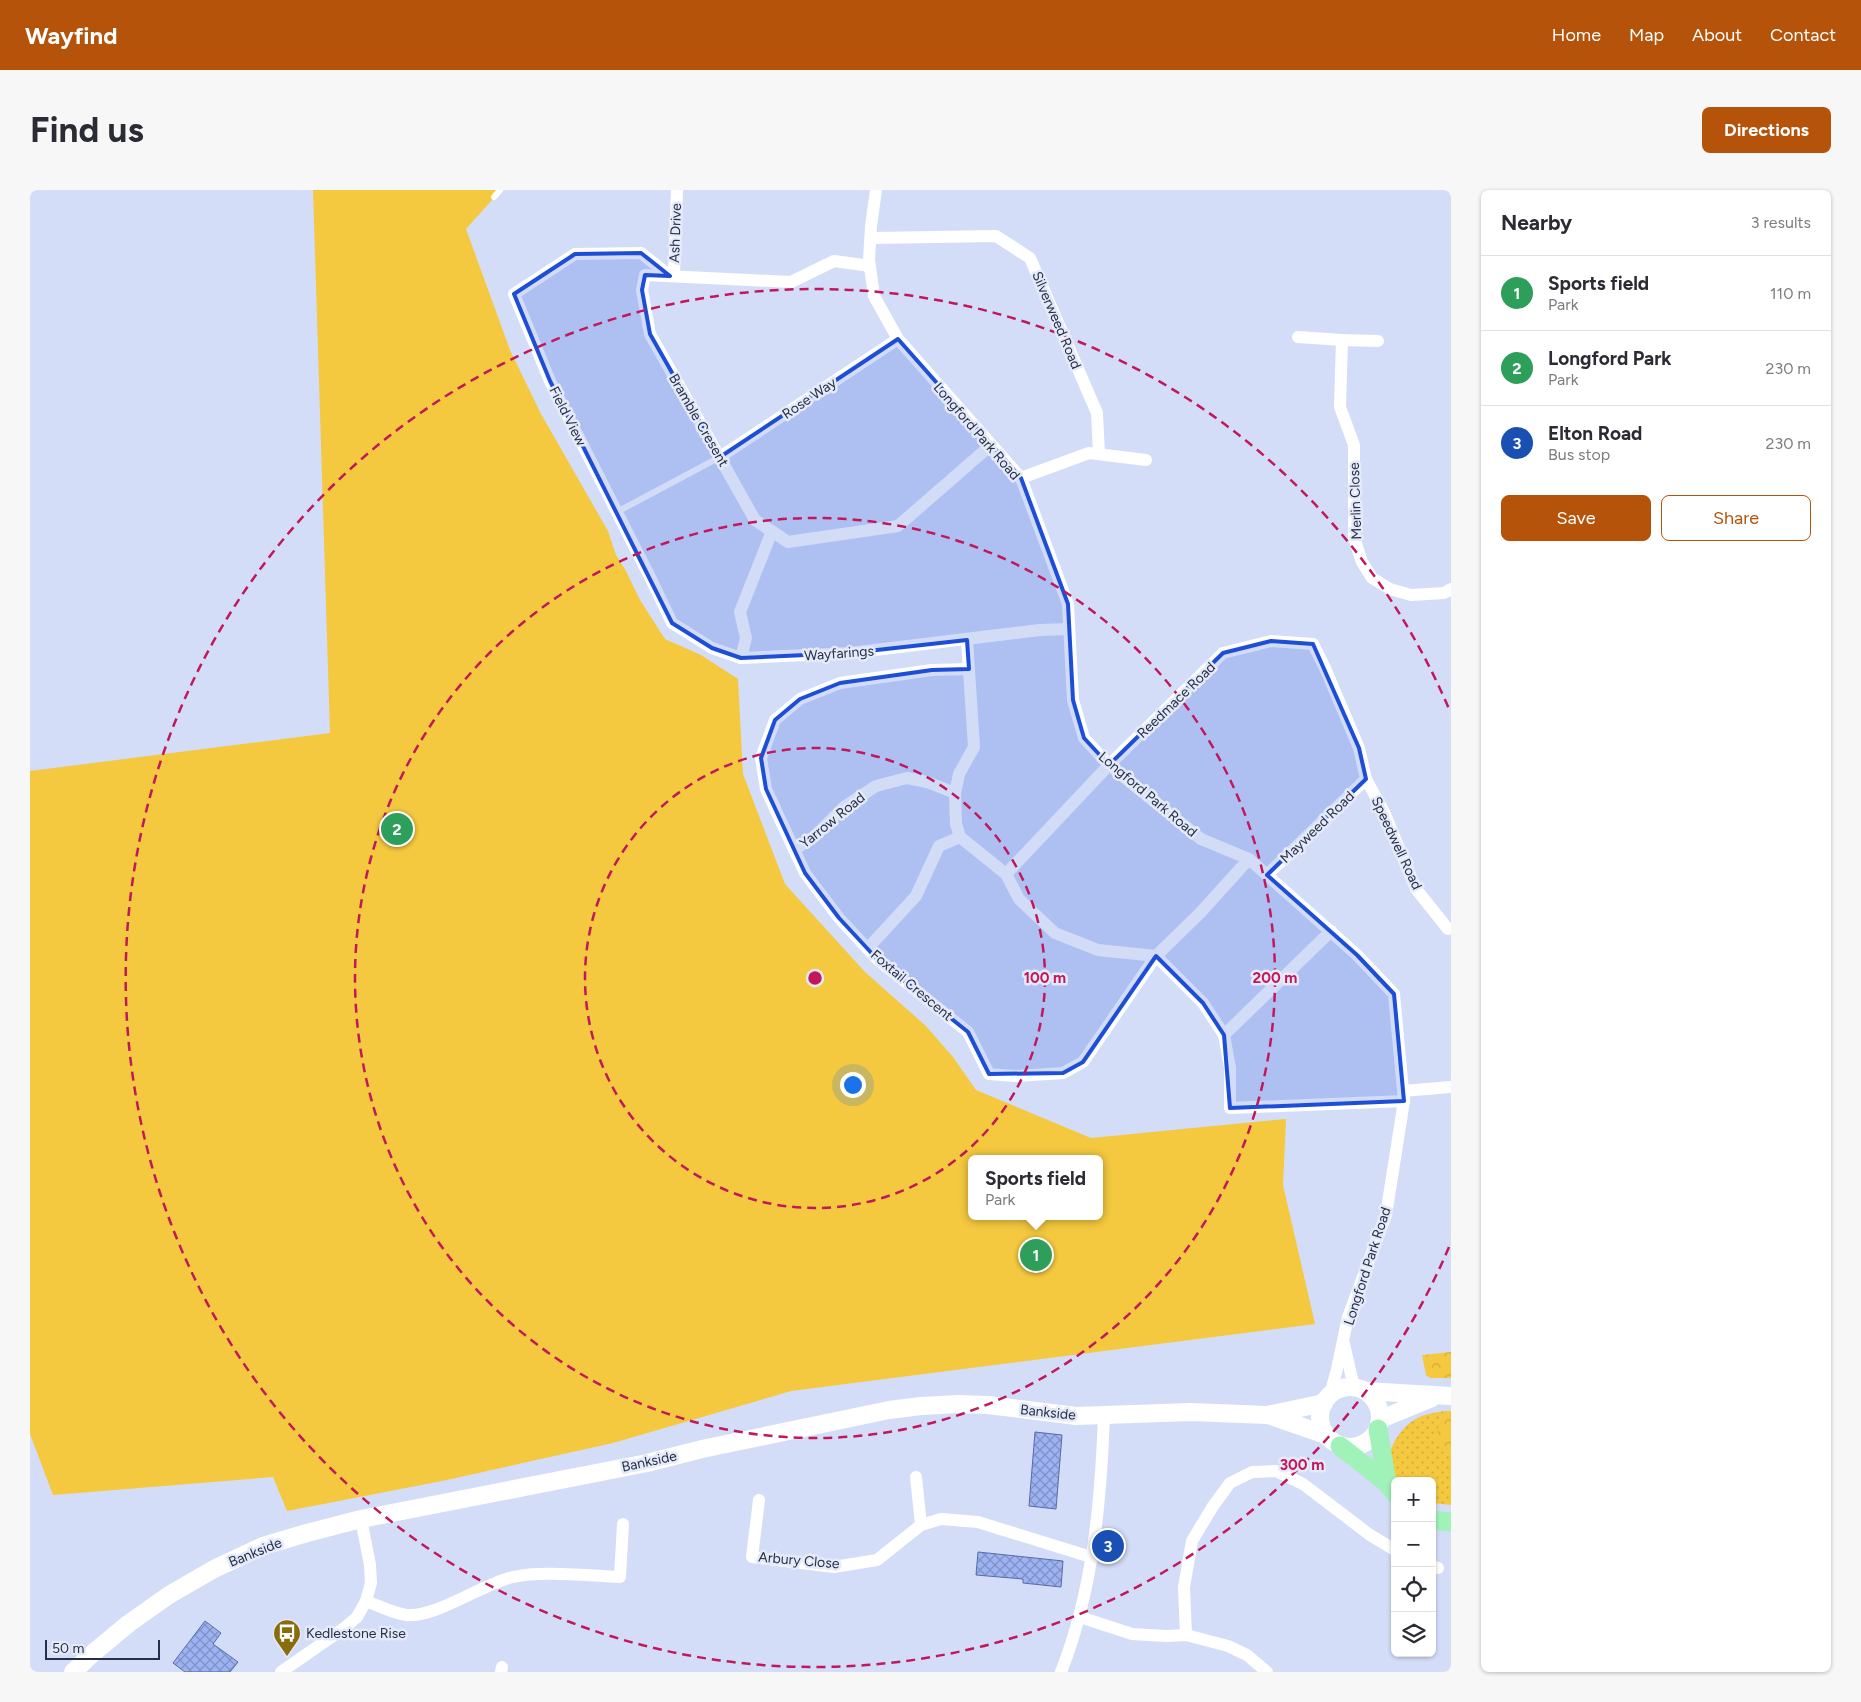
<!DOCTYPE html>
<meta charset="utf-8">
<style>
:root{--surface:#fff;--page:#f7f7f7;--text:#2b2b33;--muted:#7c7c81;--line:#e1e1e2;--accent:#b45309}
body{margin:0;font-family:Figtree,sans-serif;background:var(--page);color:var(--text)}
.controls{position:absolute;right:15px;bottom:15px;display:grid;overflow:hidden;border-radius:8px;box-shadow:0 1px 4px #0004}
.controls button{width:45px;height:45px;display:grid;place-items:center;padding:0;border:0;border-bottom:1px solid var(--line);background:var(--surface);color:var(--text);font:25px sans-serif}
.scale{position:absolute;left:15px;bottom:12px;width:115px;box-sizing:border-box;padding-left:5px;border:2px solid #262e48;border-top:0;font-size:14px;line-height:18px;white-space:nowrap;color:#262e48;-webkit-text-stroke:4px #e5eaf8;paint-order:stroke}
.you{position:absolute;left:822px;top:894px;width:18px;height:18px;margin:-12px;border:4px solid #fff;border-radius:50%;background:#1a73e8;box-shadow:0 0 0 8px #1a73e833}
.badge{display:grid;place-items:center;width:32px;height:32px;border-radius:50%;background:var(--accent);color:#fff;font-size:16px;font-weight:700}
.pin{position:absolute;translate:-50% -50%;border:2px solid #fff;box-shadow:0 1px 5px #0006}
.popup{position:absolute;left:938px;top:965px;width:135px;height:65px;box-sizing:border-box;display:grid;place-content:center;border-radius:8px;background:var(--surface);filter:drop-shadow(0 1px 4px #0005);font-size:16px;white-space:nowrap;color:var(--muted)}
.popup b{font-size:19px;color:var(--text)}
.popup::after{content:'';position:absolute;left:50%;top:100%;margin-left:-10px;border:10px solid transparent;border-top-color:var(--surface)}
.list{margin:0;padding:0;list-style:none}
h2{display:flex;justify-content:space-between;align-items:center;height:65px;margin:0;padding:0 20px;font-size:21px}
h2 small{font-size:16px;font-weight:400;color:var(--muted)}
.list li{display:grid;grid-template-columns:32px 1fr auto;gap:15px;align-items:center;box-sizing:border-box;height:75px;padding:0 20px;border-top:1px solid var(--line)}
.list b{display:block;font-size:19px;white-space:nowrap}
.list p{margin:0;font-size:16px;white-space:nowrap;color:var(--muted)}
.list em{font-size:16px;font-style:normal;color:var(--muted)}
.actions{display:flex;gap:10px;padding:15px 20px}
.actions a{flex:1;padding:11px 0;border:1px solid var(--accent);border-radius:8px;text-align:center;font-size:18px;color:var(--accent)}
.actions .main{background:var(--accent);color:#fff}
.icon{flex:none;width:28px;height:28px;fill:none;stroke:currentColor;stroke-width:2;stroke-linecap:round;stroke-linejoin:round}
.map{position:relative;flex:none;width:1421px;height:1482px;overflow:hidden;border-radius:8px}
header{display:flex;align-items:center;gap:30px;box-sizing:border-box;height:70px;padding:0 25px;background:var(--accent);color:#fff}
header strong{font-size:24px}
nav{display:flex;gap:28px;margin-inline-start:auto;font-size:18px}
.intro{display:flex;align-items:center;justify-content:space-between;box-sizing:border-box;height:120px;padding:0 30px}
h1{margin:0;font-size:35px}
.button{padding:12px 22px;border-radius:8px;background:var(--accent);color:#fff;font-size:18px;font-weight:700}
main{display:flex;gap:30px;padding:0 30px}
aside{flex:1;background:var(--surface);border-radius:8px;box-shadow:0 1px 4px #0004}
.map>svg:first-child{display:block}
</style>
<header>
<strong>Wayfind</strong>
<nav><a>Home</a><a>Map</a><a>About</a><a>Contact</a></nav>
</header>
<div class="intro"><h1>Find us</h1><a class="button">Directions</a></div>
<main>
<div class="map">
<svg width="1421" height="1482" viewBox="0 0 1421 1482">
<defs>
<pattern id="grass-dots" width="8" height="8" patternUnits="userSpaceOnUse" patternTransform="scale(1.25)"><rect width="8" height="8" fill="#f4c83f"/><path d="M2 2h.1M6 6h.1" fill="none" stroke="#d1ac39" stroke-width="1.8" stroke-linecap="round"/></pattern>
<pattern id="forest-crowns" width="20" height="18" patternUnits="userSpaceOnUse" patternTransform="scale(1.25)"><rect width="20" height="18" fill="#f4c83f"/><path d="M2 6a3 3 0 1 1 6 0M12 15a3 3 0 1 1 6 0" fill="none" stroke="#d1ac39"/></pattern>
<pattern id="building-cross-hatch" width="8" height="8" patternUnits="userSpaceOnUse" patternTransform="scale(1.25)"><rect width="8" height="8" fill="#9cb2f2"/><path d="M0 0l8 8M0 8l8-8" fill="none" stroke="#7f91c6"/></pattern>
</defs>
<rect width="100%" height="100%" fill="#d3ddf8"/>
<!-- grass -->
<path fill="url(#grass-dots)" d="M1414 1221 1409 1233 1417 1258 1421 1260V1315L1402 1313V1291H1368C1363 1285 1359 1277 1359 1269 1360 1255 1372 1237 1384 1230 1394 1224 1403 1223 1414 1221Z"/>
<!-- forest -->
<g fill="url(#forest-crowns)">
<polygon points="1421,1162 1421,1188 1400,1188 1396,1185 1392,1165"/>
<polygon points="1414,1221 1421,1221 1421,1260 1417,1258 1406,1248 1409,1233"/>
</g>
<!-- park -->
<path fill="#f4c83f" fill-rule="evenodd" d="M283 0H471L436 39 480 160 511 224 578 341 586 365 596 381 610 410 635 449 671 465 708 489 713 584 755 694 835 782 896 836 923 867 946 900 1061 948 1256 929 1253 995 1285 1134 761 1201 583 1253 412 1291 257 1321 243 1287 23 1305 0 1244V581L300 543ZM942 969H1070V1026H942Z"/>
<!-- building -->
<g fill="url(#building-cross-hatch)" stroke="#586ba6">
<polygon points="1005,1242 1032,1245 1026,1319 999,1316"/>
<polygon points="948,1362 1033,1371 1031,1397 993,1393 993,1389 946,1385"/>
<polygon points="175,1431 191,1443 183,1454 208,1472 200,1482 155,1482 143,1473"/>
</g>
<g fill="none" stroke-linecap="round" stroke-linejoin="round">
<!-- lane -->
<g stroke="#fff" stroke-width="6">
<polyline points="464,7 470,0"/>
<polyline points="587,322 690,267"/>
</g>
<!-- street -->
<g stroke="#fff" stroke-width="12">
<polyline points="846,0 841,36 839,70 844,106 868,149 991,288 1038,414 1043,510 1054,548 1079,575 1171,649 1219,669 1327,765 1364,804 1374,911 1356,1025 1318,1127 1307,1179 1300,1205"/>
<polyline points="841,48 966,46 1000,68 1067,223 1069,264"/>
<polyline points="840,76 804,71 761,92 615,85 612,100 620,144 725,330 758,352 868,336 961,255"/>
<polyline points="640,86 611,63 545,64 484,104 520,191 621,389 642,433 682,458 711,468"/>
<polyline points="644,86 647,0"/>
<polyline points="1268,147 1312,150 1310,217 1324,255 1324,348 1332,372 1342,388 1360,399 1381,405 1414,403 1421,399"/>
<polyline points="1312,150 1348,151"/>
<polyline points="690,267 868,149"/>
<polyline points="991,288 1059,263 1116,270"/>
<polyline points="742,341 710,422 716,448 711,468 820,463 1010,440 1039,439"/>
<polyline points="937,450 944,557 929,584 925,603 926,634 930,647 976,684"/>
<polyline points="939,479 902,480 810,493 770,509 745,530 731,568 736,599 775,683 809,728 847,769 938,842 959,884 985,886 1033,883 1053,872 1126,766 1068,760 1025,743 989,709 976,684 1079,575 1193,463 1241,451 1283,454 1295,478 1329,558 1336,589 1354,622 1386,699 1418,739"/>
<polyline points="764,660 785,646 814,617 846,596 877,588 897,592 925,603"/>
<polyline points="1219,669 1170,723 1126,766 1173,813 1194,845 1200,878 1200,918 1374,911"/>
<polyline points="1237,685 1336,589"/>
<polyline points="838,758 886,706 909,656 930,647"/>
<polyline points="1194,845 1301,741"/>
<polyline points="1373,901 1421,897"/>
<polyline points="1314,1154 1324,1197"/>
<polyline points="886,1287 891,1335"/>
<polyline points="729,1310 722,1367 804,1377 847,1370 891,1335 911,1329 948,1332 1061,1367"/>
<polyline points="1402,1376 1408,1378"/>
<path d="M336 1411C349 1416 363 1423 376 1425 406 1428 452 1394 483 1387 512 1380 559 1386 590 1387L593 1334"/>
<polyline points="1050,1427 1102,1444 1136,1446 1156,1445 1198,1456 1217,1465 1237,1482"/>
<polyline points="1156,1445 1154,1397 1162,1351 1183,1316 1200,1293 1222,1282 1246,1281 1273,1294 1340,1345 1365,1360"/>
<polyline points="251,1482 313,1439 327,1427 336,1411 341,1393 340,1375 331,1329"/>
<polyline points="471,1482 472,1477"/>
<path d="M1031 1482C1063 1401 1071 1311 1074 1225"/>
</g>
<!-- secondary -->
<g stroke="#fff" stroke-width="18">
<circle cx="1320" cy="1227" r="30"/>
<polyline points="1336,1201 1421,1206"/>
<polyline points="1238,1225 1296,1245"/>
<polyline points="1351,1229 1402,1208"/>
<polyline points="43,1482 62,1464 98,1434 139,1405 184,1379 233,1356 277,1343 331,1329 617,1273 672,1259 859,1220 891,1216 929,1214 958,1215 1046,1226 1161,1222 1237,1225 1294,1213"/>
</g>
<!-- primary -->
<g stroke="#a1f2b8" stroke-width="19">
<polyline points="1348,1239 1357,1293"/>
<polyline points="1310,1256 1357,1293 1365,1304"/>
<polyline points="1402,1330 1421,1332"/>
</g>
</g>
<!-- marked area -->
<path fill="#1d4ed8" fill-opacity="0.2" stroke="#1d4ed8" stroke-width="4" stroke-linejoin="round" d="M611 63 640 86 615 85 612 100 620 144 690 267 868 149 991 288 1038 414 1043 510 1054 548 1079 575 1193 463 1241 451 1283 454 1329 558 1336 589 1237 685 1327 765 1364 804 1374 911 1200 918 1194 845 1173 813 1126 766 1053 872 1033 883 959 884 938 842 847 769 809 728 775 683 736 599 731 568 745 530 770 509 810 493 902 480 939 479 937 450 820 463 711 468 682 458 642 433 520 191 484 104 545 64Z"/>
<!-- distance rings -->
<g fill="none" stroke="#c2185b" stroke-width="2.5" stroke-dasharray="9 6">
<circle cx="785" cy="788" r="230"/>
<circle cx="785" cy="788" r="460"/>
<path d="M1419 1057A689 689 0 1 1 1419 519"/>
</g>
<!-- icons -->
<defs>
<g id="bus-pin" transform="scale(1.4375)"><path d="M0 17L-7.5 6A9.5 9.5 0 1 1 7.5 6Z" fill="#896d0c" stroke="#e5eaf8"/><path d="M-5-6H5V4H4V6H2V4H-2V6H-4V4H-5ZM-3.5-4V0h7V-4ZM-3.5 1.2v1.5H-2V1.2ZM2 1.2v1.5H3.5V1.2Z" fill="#fff"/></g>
</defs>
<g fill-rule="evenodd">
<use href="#bus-pin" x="257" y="1443"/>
</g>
<g text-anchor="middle" stroke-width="5" stroke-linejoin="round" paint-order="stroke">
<!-- street labels -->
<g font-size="14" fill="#262e48" stroke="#e5eaf8">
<text transform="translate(645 43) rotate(-88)" y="5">Ash Drive</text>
<text transform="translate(1027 130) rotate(67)" y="5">Silverweed Road</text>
<text transform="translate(779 208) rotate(-34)" y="5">Rose Way</text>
<text transform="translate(538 226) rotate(63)" y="5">Field View</text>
<text transform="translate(669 230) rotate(60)" y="5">Bramble Cresent</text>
<text transform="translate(947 241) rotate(49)" y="5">Longford Park Road</text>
<text transform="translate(1325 311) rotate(-92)" y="5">Merlin Close</text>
<text transform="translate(809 463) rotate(-4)" y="5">Wayfarings</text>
<text transform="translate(1146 510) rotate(-44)" y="5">Reedmace Road</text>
<text transform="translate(1118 604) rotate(40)" y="5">Longford Park Road</text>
<text transform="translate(802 630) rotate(-39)" y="5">Yarrow Road</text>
<text transform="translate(1287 637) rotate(-44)" y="5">Mayweed Road</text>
<text transform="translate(1367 653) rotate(65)" y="5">Speedwell Road</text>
<text transform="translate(882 795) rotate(40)" y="5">Foxtail Crescent</text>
<text transform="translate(1337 1076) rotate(-72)" y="5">Longford Park Road</text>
<text transform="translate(1018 1222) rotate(6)" y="5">Bankside</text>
<text transform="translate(619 1271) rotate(-12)" y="5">Bankside</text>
<text transform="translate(225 1362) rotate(-22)" y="5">Bankside</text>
<text transform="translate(769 1370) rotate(5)" y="5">Arbury Close</text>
</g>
<!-- poi labels -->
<g font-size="14" fill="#262e48" stroke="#e5eaf8" text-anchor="start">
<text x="276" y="1448">Kedlestone Rise</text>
</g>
</g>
<circle cx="785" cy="788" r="8" fill="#c2185b" stroke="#e5eaf8" stroke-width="2.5"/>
<g font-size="15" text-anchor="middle" font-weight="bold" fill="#c2185b" stroke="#e5eaf8" stroke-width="5" stroke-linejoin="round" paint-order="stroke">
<text x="1015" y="793">100 m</text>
<text x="1245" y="793">200 m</text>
<text x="1272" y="1280">300 m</text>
</g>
</svg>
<div class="controls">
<button>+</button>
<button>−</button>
<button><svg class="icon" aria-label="locate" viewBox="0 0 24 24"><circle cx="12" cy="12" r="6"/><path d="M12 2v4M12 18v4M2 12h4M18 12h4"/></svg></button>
<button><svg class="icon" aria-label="layers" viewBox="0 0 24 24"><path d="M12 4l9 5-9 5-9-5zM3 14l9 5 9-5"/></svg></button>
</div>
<div class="scale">50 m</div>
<div class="you"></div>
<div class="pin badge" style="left:1006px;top:1065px;background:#2e9e5b">1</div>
<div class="popup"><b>Sports field</b>Park</div>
<div class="pin badge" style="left:367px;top:639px;background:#2e9e5b">2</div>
<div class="pin badge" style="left:1078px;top:1356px;background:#1a4fb4">3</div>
</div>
<aside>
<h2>Nearby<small>3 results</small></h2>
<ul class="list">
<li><span class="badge" style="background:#2e9e5b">1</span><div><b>Sports field</b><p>Park</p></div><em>110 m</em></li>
<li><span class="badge" style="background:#2e9e5b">2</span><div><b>Longford Park</b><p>Park</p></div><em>230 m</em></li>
<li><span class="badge" style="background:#1a4fb4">3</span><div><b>Elton Road</b><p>Bus stop</p></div><em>230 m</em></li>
</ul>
<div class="actions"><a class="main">Save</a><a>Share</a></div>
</aside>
</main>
